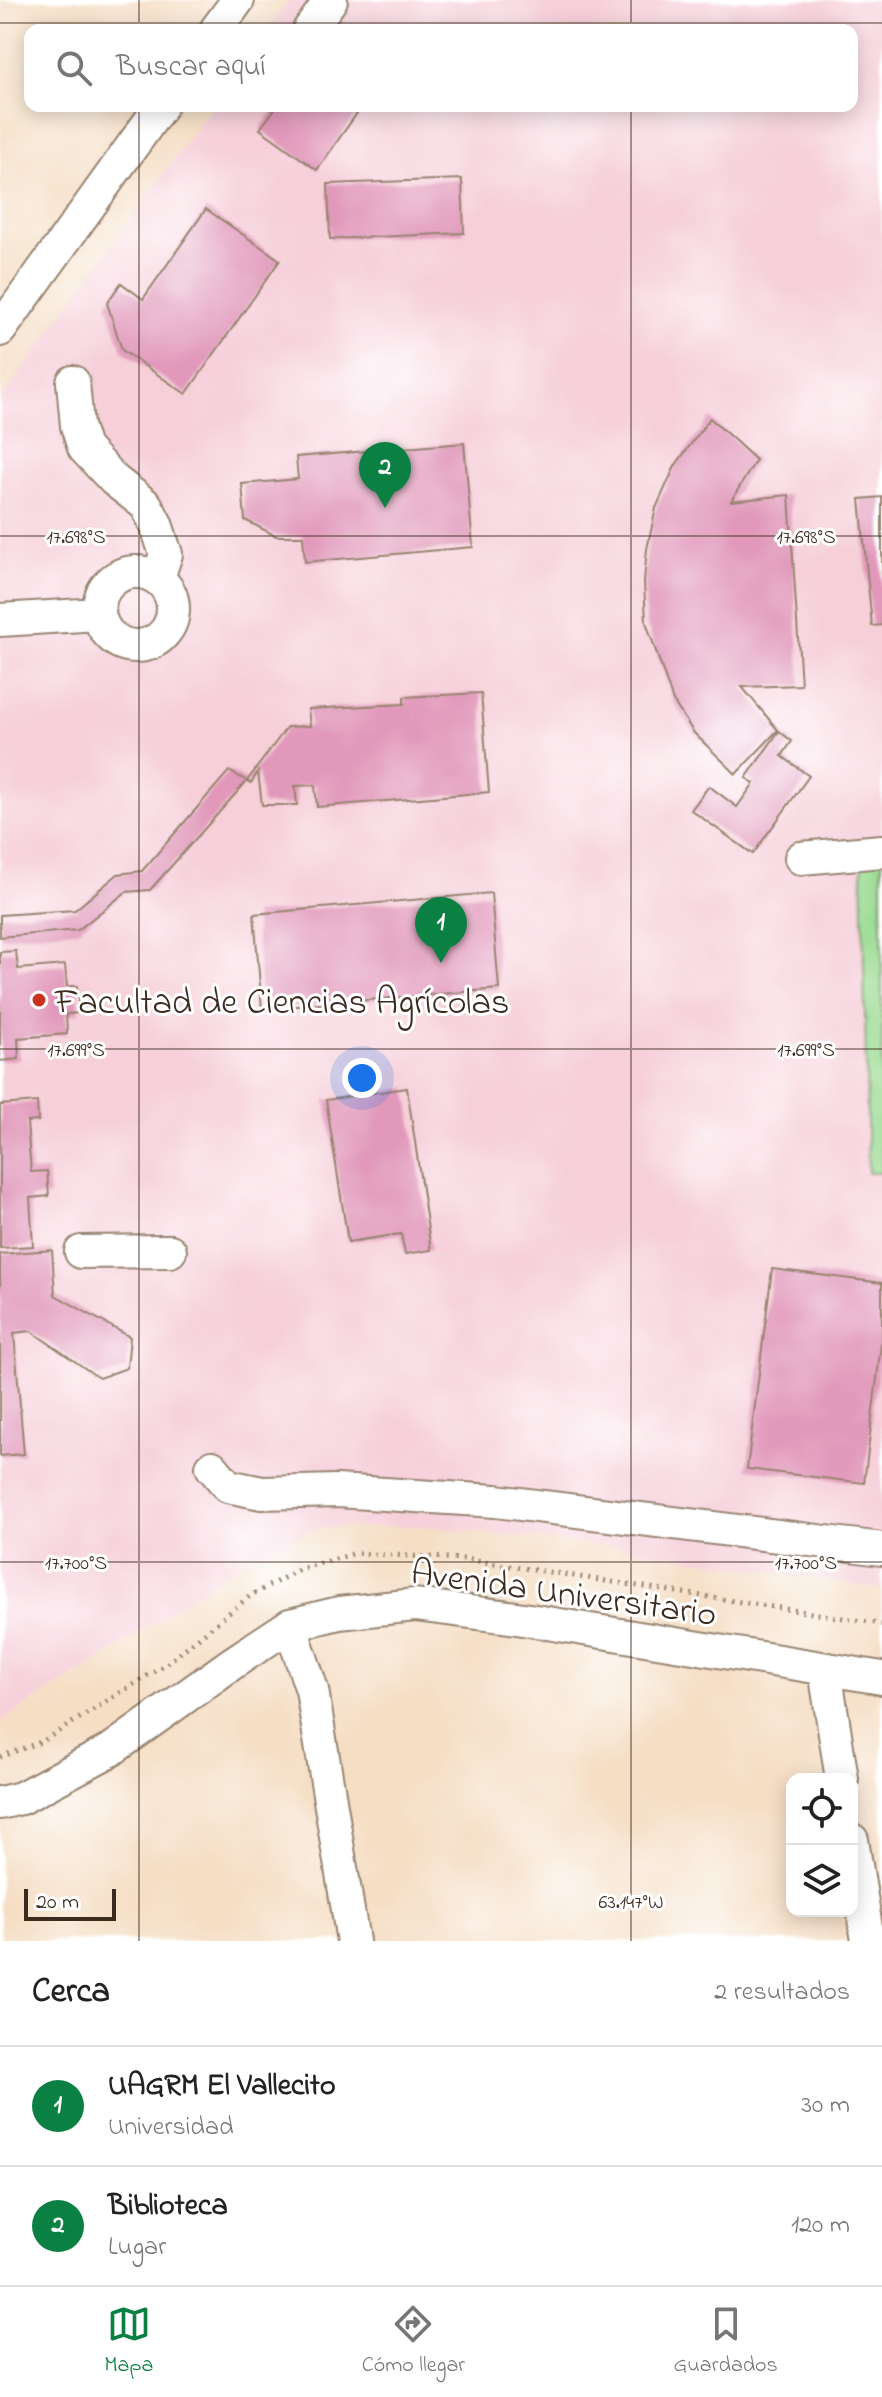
<!DOCTYPE html>
<html lang="es">
<meta charset="utf-8">
<style>
:root{--surface:#fff;--page:#f2f2f2;--text:#222;--muted:#767676;--line:#e0e0e0;--accent:#0b8043}
body{margin:0;font-family:"Indie Flower",sans-serif;background:var(--page);color:var(--text)}
.controls{position:absolute;right:24px;bottom:24px;display:grid;overflow:hidden;border-radius:16px;box-shadow:0 4px 20px #0003}
.controls button{width:72px;height:72px;display:grid;place-items:center;padding:0;border:0;border-bottom:2px solid var(--line);background:var(--surface);color:var(--text);font:40px sans-serif}
.scale{position:absolute;left:24px;bottom:20px;width:92px;box-sizing:border-box;padding-left:8px;border:4px solid #3b2a1e;border-top:0;font-size:22px;line-height:28px;white-space:nowrap;color:#3b2a1e;-webkit-text-stroke:6px #fff;paint-order:stroke}
.you{position:absolute;left:362px;top:1078px;width:28px;height:28px;margin:-20px;border:6px solid #fff;border-radius:50%;background:#1a73e8;box-shadow:0 0 0 12px #1a73e833}
.badge{display:grid;place-items:center;width:52px;height:52px;border-radius:50%;background:var(--accent);color:#fff;font-size:26px;font-weight:700}
.pin{position:absolute;translate:-50% -66px;filter:drop-shadow(0 2px 4px #0008)}
.pin::after{content:'';position:absolute;top:42px;width:28px;height:24px;background:inherit;clip-path:polygon(0 0,100% 0,50% 100%)}
.list{margin:0;padding:0;list-style:none}
h2{display:flex;justify-content:space-between;align-items:center;height:104px;margin:0;padding:0 32px;font-size:34px}
h2 small{font-size:26px;font-weight:400;color:var(--muted)}
.list li{display:grid;grid-template-columns:52px 1fr auto;gap:24px;align-items:center;box-sizing:border-box;height:120px;padding:0 32px;border-top:2px solid var(--line)}
.list b{display:block;font-size:30px;white-space:nowrap}
.list p{margin:0;font-size:26px;white-space:nowrap;color:var(--muted)}
.list em{font-size:26px;font-style:normal;color:var(--muted)}
.icon{flex:none;width:44px;height:44px;fill:none;stroke:currentColor;stroke-width:2;stroke-linecap:round;stroke-linejoin:round}
.map{position:relative;flex:none;width:882px;height:1941px;overflow:hidden}
.search{position:absolute;background:var(--surface);box-shadow:0 4px 20px #0003;left:24px;right:24px;top:24px;height:88px;display:flex;align-items:center;gap:20px;box-sizing:border-box;padding:0 28px;border-radius:16px;color:var(--muted);font-size:30px}
.sheet{height:344px;background:var(--surface)}
nav{display:flex;justify-content:space-around;align-items:center;box-sizing:border-box;height:112px;border-top:2px solid var(--line);background:var(--surface);font-size:22px;color:var(--muted)}
nav a{display:grid;justify-items:center;gap:4px}
nav .on{color:var(--accent)}
.map>svg:first-child{display:block}
</style>
<div class="map">
<svg width="882" height="1941" viewBox="0 0 882 1941">
<rect width="100%" height="100%" fill="#fff"/>
<filter id="ink" filterUnits="userSpaceOnUse"><feTurbulence type="fractalNoise" baseFrequency=".0125" numOctaves="2"/><feDisplacementMap in="SourceGraphic" scale="16" xChannelSelector="R" yChannelSelector="G"/><feConvolveMatrix kernelMatrix="1 2 1 2 8 2 1 2 1" color-interpolation-filters="sRGB"/></filter>
<filter id="wash" filterUnits="userSpaceOnUse"><feTurbulence type="fractalNoise" baseFrequency=".006" numOctaves="4" result="noise"/><feDisplacementMap in="SourceGraphic" scale="32" xChannelSelector="R" yChannelSelector="G"/><feGaussianBlur stdDeviation="1.8" result="paint"/><feColorMatrix in="noise" values="0 0 0 0 0 0 0 0 0 0 0 0 0 0 0 0 0 1.4 0 .05"/><feComposite in="paint" operator="in"/></filter>
<g filter="url(#wash)">
<rect width="100%" height="100%" fill="#f5dec4"/>
<!-- built -->
<polygon fill="#f6cfd9" points="289,0 882,0 882,1589 616,1547 420,1526 315,1528 246,1560 105,1656 0,1722 0,401 212,106 852,106 852,30 267,30"/>
<!-- garden -->
<polygon fill="#9ada90" stroke="#6a8257" stroke-width="2" points="882,860 882,1173 868,1173 862,861"/>
<g id="blocks">
<!-- building -->
<g fill="#e198ba">
<polygon points="277,106 362,106 317,170 260,129"/>
<polygon points="462,179 464,233 330,239 328,184"/>
<polygon points="206,209 280,260 186,394 122,350 107,303 121,283 143,299"/>
<polygon points="710,418 756,460 731,501 789,495 801,685 742,687 778,730 736,774 694,733 673,701 646,622 644,581 647,549 656,508 675,466"/>
<polygon points="464,443 473,547 305,562 303,536 276,536 245,520 242,484 298,479 296,457"/>
<polygon points="882,497 882,625 872,626 860,499"/>
<polygon points="481,693 489,792 317,807 315,785 295,786 297,805 262,805 258,772 251,783 247,781 287,727 310,726 308,709 404,704 404,697"/>
<polygon points="779,731 792,741 782,756 809,776 753,854 691,810 709,786 737,807 754,783 746,778"/>
<polygon points="229,771 247,781 150,890 126,892 78,930 0,937 0,915 75,910 118,874 142,871"/>
<polygon points="491,893 499,989 262,1009 254,914"/>
<polygon points="16,951 18,969 65,965 67,986 77,986 79,1013 66,1014 67,1034 18,1038 19,1059 0,1061 0,952"/>
<polygon points="407,1088 431,1250 405,1254 401,1234 348,1242 326,1100"/>
<polygon points="37,1102 38,1121 27,1122 31,1172 47,1171 49,1196 30,1198 33,1246 0,1248 0,1105"/>
<polygon points="52,1250 55,1295 130,1337 127,1368 99,1378 31,1331 14,1333 24,1454 0,1456 0,1254"/>
<polygon points="772,1269 882,1283 882,1337 864,1483 747,1469"/>
</g>
</g>
</g>
<g filter="url(#ink)">
<use href="#blocks" fill-opacity="0" stroke="#988471" stroke-width="2"/>
<g fill="none" stroke-linecap="round" stroke-linejoin="round">
<!-- minor casing -->
<g stroke="#988471" stroke-width="36">
<g id="minor">
<polyline points="216,30 238,0"/>
<polyline points="309,30 331,0"/>
<polyline points="0,330 161,106"/>
<polyline points="73,382 77,426 84,448 114,480 146,505 156,524 166,554 158,578"/>
<circle cx="136" cy="609" r="37"/>
<polyline points="0,620 99,614"/>
<polyline points="801,858 882,851"/>
<polyline points="81,1252 170,1251"/>
<polyline points="212,1467 228,1486 262,1493 337,1491 496,1501 882,1549"/>
<polyline points="290,1625 312,1690 353,1941"/>
<polyline points="825,1670 842,1779"/>
<polyline points="0,1803 21,1798 111,1750 234,1662 290,1625 339,1613 415,1605 517,1618 882,1678"/>
<polyline points="852,1840 868,1941"/>
</g>
</g>
<!-- path -->
<polyline stroke="#988471" stroke-width="5" stroke-dasharray="2 6" stroke-linecap="butt" points="0,1757 43,1741 166,1664 250,1596 300,1569 356,1553 465,1559 882,1624"/>
<!-- minor -->
<use href="#minor" stroke="#fff" stroke-width="32"/>
</g>
</g>
<!-- ticks -->
<path fill="none" stroke="#3b2a1e" stroke-width="2" stroke-opacity="0.45" d="M139 0V30M631 0V30M0 23H882M139 106V1941M631 106V1941M0 536H882M0 1049H882M0 1562H882"/>
<!-- markers -->
<circle fill="#c8321e" stroke="#fff" stroke-width="3" cx="39" cy="1000" r="8"/>
<g text-anchor="middle" stroke-width="6" stroke-linejoin="round" paint-order="stroke">
<!-- poi labels -->
<g font-size="36" fill="#3b2a1e" stroke="#fff" text-anchor="start">
<text x="55" y="1013">Facultad de Ciencias Agrícolas</text>
</g>
<!-- street labels -->
<g font-size="36" fill="#3b2a1e" stroke="#fff">
<text transform="translate(564 1591) rotate(8)" y="13">Avenida Universitario</text>
</g>
</g>
<g font-size="20" text-anchor="middle" fill="#3b2a1e" stroke="#fff" stroke-width="6" stroke-linejoin="round" paint-order="stroke">
<text x="76" y="543">17.698°S</text>
<text x="806" y="543">17.698°S</text>
<text x="76" y="1056">17.699°S</text>
<text x="806" y="1056">17.699°S</text>
<text x="76" y="1569">17.700°S</text>
<text x="806" y="1569">17.700°S</text>
<text x="631" y="1908">63.147°W</text>
</g>
</svg>
<div class="controls">
<button><svg class="icon" aria-label="locate" viewBox="0 0 24 24"><circle cx="12" cy="12" r="6"/><path d="M12 2v4M12 18v4M2 12h4M18 12h4"/></svg></button>
<button><svg class="icon" aria-label="layers" viewBox="0 0 24 24"><path d="M12 4l9 5-9 5-9-5zM3 14l9 5 9-5"/></svg></button>
</div>
<div class="scale">20 m</div>
<div class="you"></div>
<div class="pin badge" style="left:441px;top:963px">1</div>
<div class="pin badge" style="left:385px;top:508px">2</div>
<div class="search"><svg class="icon" aria-label="search" viewBox="0 0 24 24"><circle cx="10" cy="10" r="6"/><path d="M15 15l6 6"/></svg>Buscar aquí</div>
</div>
<section class="sheet">
<h2>Cerca<small>2 resultados</small></h2>
<ul class="list">
<li><span class="badge">1</span><div><b>UAGRM El Vallecito</b><p>Universidad</p></div><em>30 m</em></li>
<li><span class="badge">2</span><div><b>Biblioteca</b><p>Lugar</p></div><em>120 m</em></li>
</ul>
</section>
<nav>
<a class="on"><svg class="icon" aria-label="map" viewBox="0 0 24 24"><path d="M3 6l6-2 6 2 6-2v14l-6 2-6-2-6 2zM9 4v14M15 6v14"/></svg>Mapa</a>
<a><svg class="icon" aria-label="directions" viewBox="0 0 24 24"><path d="M12 3l9 9-9 9-9-9zM9 14v-3h6M13 9l2 2-2 2"/></svg>Cómo llegar</a>
<a><svg class="icon" aria-label="saved" viewBox="0 0 24 24"><path d="M7 4h10v16l-5-4-5 4z"/></svg>Guardados</a>
</nav>
